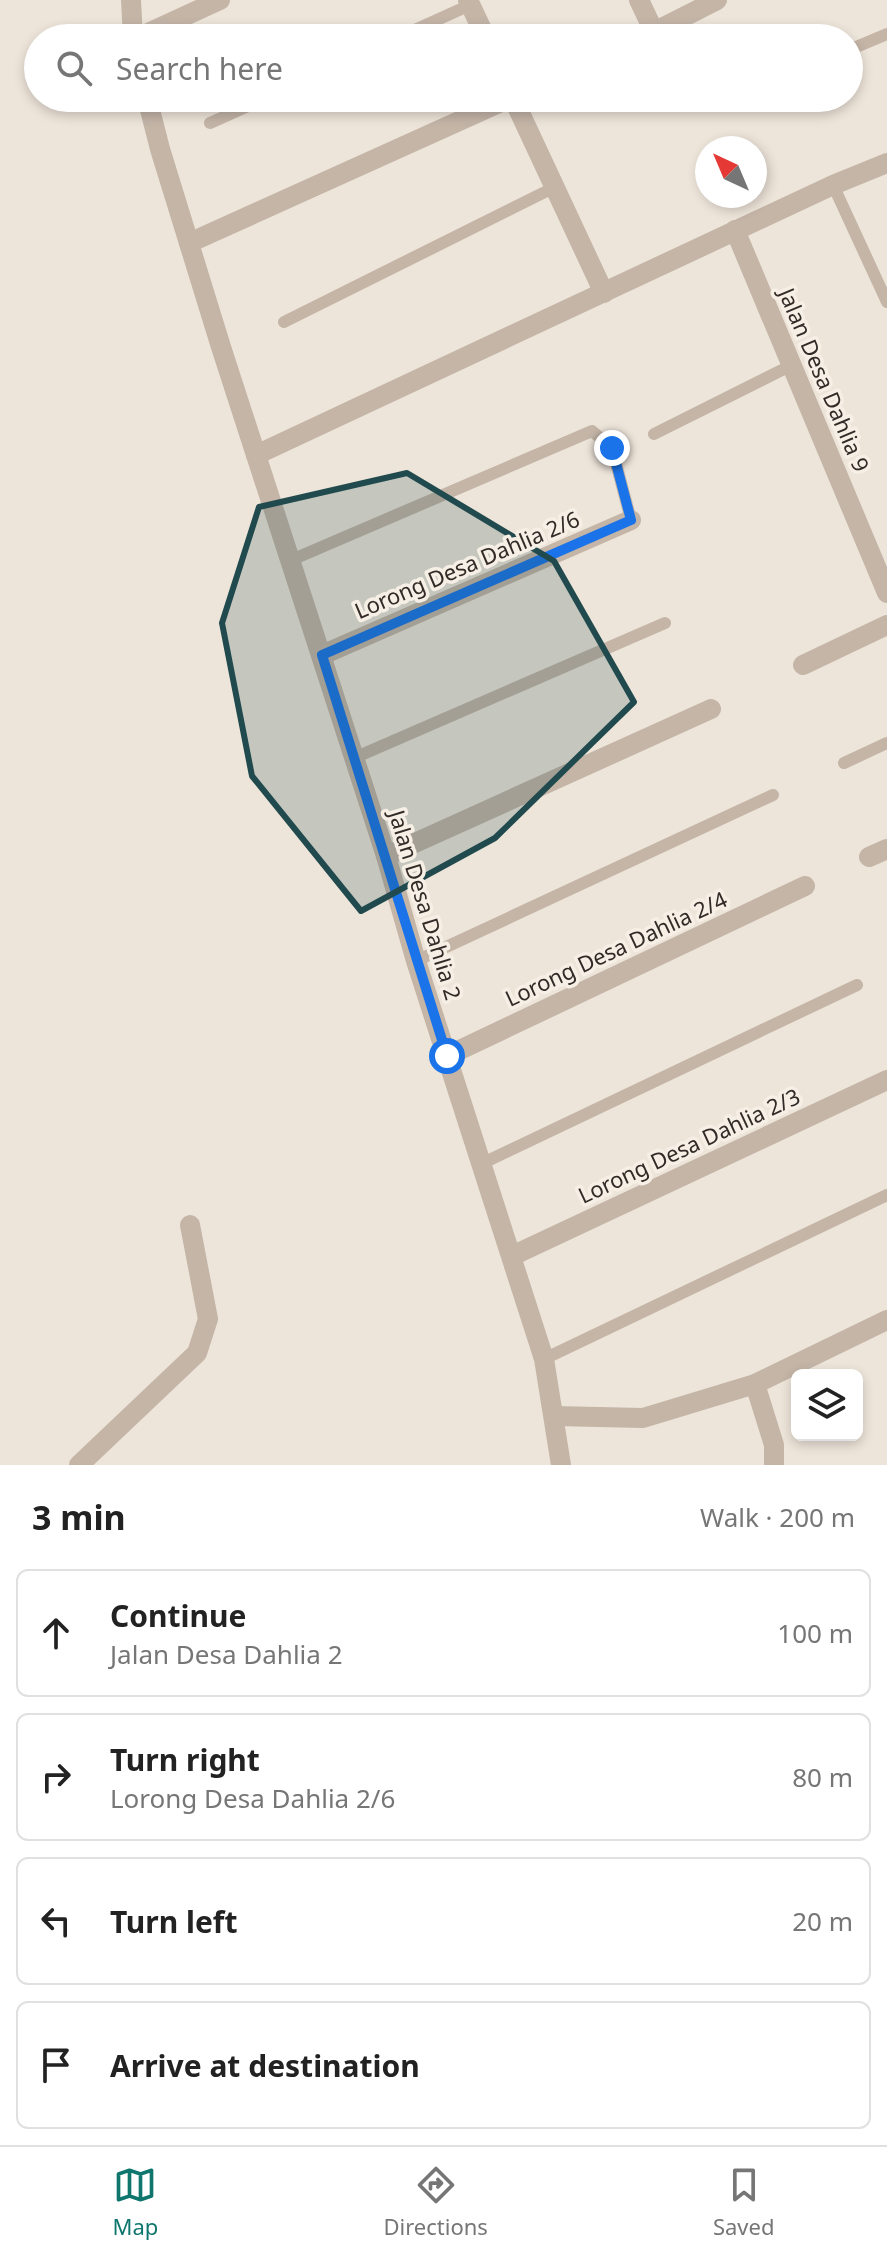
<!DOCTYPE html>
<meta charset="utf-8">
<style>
:root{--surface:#fff;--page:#f2f2f2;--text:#222;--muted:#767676;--line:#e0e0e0;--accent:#0f766e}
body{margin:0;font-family:"Noto Sans",sans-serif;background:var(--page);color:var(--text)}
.controls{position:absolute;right:24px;bottom:24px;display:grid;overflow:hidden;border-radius:12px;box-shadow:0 4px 12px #0003}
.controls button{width:72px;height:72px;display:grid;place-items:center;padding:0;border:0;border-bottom:2px solid var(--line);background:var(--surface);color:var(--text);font:40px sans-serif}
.compass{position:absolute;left:695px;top:136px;width:72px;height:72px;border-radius:50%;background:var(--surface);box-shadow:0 4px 12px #0003;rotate:316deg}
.stop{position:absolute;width:24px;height:24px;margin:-18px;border:6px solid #1a73e8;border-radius:50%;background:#fff}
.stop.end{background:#1a73e8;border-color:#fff;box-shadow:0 2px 8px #0008}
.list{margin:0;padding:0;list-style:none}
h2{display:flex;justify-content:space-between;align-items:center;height:104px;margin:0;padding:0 32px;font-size:34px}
h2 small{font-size:26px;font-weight:400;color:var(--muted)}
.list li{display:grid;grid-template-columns:52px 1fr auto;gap:24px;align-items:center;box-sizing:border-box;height:128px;margin:0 16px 16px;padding:0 16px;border:2px solid var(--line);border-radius:12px}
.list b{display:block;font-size:30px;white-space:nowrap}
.list p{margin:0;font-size:26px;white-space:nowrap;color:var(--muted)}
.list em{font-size:26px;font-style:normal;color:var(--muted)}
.icon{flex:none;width:44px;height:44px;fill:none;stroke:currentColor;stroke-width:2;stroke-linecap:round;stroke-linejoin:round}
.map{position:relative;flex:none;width:887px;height:1465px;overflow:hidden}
.search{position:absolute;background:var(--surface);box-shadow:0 4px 12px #0003;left:24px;right:24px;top:24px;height:88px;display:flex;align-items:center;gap:20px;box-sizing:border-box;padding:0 28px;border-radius:44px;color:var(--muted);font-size:30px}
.sheet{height:680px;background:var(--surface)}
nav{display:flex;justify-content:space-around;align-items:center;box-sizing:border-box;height:112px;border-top:2px solid var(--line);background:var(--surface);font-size:22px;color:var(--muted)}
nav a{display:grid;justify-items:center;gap:4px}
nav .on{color:var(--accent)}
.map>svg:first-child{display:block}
</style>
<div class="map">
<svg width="887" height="1465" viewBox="0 0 887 1465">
<rect width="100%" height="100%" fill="#eee5da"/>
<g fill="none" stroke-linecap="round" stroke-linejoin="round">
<!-- lane -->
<g stroke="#c4b5a7" stroke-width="12">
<polyline points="397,38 470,5"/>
<polyline points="849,50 887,34"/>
<polyline points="735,100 739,98"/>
<polyline points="210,123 266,98"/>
<polyline points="833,185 887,302"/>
<polyline points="284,322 555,187"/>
<polyline points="654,434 792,365"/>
<polyline points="289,561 592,431 612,448 631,520"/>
<polyline points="354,758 665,623"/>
<polyline points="844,763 887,743"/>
<polyline points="416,961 773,795"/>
<polyline points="483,1163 857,985"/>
<polyline points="544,1359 887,1195"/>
</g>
<!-- street -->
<g stroke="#c4b5a7" stroke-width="20">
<polyline points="131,0 133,38"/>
<polyline points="468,0 486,38"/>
<polyline points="639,0 657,38"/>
<polyline points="654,32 717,0"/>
<polyline points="137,38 220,0"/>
<polyline points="147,98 160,149 221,347 386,856 416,961 544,1359 561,1465"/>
<polyline points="513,98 604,293"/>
<polyline points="735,230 887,593"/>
<polyline points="189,243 510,98"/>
<polyline points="256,455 833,185 887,163"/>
<polyline points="322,655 631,520"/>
<polyline points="803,665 887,625"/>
<polyline points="386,856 711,709"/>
<polyline points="869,857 887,849"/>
<polyline points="447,1056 805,886"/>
<polyline points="512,1256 887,1080"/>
<polyline points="755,1384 774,1445 774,1465"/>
<polyline points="554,1416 643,1418 755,1384 887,1320"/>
<polyline points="79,1465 197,1353 208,1319 190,1225"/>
</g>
</g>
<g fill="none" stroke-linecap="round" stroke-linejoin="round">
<!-- route -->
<polyline stroke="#1a73e8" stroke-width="10" points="447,1056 322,655 631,520 612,448"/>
</g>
<!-- marked area -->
<path fill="#214a4e" fill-opacity="0.2" stroke="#214a4e" stroke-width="6" stroke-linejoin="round" d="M407 473 554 561 634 702 495 838 361 911 252 776 222 623 259 507Z"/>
<g text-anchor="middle" stroke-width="7" stroke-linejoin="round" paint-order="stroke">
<!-- street labels -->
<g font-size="22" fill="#322a27" stroke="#f6efe5">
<text transform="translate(824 380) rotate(67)" y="8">Jalan Desa Dahlia 9</text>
<text transform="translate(467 565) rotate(-23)" y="8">Lorong Desa Dahlia 2/6</text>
<text transform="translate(425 905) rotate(73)" y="8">Jalan Desa Dahlia 2</text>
<text transform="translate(616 949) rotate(-25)" y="8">Lorong Desa Dahlia 2/4</text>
<text transform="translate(689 1146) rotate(-25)" y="8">Lorong Desa Dahlia 2/3</text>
</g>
</g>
</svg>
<div class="controls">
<button><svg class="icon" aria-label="layers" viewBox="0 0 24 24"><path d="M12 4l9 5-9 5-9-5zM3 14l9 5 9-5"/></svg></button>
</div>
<svg class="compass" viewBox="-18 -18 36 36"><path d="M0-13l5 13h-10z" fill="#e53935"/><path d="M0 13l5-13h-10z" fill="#767676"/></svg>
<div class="stop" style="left:447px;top:1056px"></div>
<div class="stop end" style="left:612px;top:448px"></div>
<div class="search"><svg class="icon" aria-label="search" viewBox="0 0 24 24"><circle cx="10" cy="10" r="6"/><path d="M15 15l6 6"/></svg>Search here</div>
</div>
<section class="sheet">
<h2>3 min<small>Walk · 200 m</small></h2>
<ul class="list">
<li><svg class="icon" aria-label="ahead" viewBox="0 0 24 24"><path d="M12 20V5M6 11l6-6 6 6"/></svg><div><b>Continue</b><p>Jalan Desa Dahlia 2</p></div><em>100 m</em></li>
<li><svg class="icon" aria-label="right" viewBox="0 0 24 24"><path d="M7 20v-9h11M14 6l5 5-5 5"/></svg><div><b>Turn right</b><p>Lorong Desa Dahlia 2/6</p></div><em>80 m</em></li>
<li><svg class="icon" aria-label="left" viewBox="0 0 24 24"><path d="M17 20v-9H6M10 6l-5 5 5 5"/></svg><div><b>Turn left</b></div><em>20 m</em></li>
<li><svg class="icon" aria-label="arrive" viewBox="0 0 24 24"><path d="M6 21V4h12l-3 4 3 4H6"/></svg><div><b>Arrive at destination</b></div></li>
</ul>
</section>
<nav>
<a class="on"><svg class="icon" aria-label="map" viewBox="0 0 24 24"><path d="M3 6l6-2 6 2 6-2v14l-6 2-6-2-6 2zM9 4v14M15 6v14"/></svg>Map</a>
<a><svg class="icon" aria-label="directions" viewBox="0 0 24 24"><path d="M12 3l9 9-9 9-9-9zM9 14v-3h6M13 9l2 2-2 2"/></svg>Directions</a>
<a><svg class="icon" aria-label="saved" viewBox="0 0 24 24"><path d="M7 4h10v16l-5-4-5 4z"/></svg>Saved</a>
</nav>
